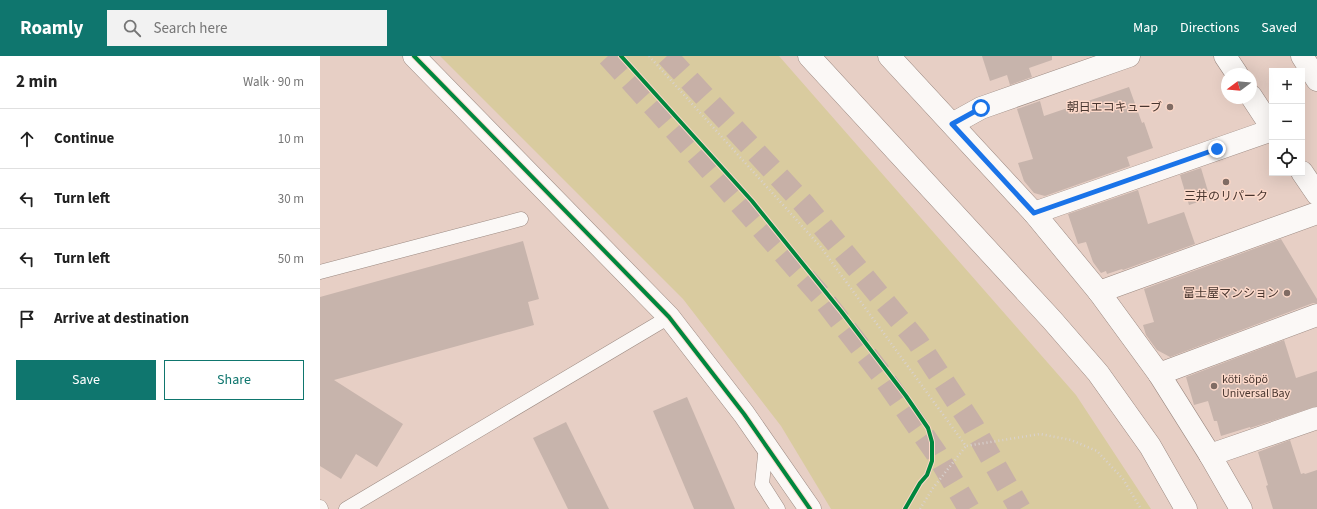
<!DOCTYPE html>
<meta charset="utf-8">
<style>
:root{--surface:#fff;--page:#f2f2f2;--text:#222;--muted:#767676;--line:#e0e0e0;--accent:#0f766e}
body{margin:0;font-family:"Source Sans 3","Noto Sans JP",sans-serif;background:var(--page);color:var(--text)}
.controls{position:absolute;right:12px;top:12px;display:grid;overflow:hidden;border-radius:0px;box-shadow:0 4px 16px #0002}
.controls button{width:36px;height:36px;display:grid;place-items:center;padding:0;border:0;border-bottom:1px solid var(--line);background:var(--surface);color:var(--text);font:20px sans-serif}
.compass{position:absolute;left:901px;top:12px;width:36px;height:36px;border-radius:50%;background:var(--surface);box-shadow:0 4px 16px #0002;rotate:254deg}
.stop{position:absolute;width:12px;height:12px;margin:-9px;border:3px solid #1a73e8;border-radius:50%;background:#fff}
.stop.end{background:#1a73e8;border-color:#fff;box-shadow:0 1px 4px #0008}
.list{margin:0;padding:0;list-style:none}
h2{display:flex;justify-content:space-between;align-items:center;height:52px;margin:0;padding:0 16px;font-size:17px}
h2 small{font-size:13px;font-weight:400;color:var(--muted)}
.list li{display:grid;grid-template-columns:26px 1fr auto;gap:12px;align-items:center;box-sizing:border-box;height:60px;padding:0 16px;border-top:1px solid var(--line)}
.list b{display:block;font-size:15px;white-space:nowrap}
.list em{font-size:13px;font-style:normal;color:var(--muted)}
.actions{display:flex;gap:8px;padding:12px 16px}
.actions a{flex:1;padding:9px 0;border:1px solid var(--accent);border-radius:0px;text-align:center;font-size:14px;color:var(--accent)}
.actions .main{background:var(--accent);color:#fff}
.icon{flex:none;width:22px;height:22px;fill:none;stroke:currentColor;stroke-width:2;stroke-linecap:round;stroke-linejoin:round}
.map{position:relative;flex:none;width:997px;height:453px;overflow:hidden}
header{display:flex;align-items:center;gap:24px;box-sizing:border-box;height:56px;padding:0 20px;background:var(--accent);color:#fff}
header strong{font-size:19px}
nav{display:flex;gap:22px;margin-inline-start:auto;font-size:14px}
.search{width:280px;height:36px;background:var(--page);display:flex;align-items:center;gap:10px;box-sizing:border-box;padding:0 14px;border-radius:0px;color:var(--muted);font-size:15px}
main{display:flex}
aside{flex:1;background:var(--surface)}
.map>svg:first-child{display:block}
</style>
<header>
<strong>Roamly</strong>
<div class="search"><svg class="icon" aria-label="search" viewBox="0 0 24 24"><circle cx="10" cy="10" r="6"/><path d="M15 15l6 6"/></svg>Search here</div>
<nav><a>Map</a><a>Directions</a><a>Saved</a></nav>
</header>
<main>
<aside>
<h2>2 min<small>Walk · 90 m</small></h2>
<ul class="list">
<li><svg class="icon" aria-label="ahead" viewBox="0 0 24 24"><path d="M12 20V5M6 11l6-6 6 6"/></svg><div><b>Continue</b></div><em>10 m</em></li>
<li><svg class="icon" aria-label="left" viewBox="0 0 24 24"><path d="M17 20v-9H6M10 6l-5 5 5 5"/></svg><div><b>Turn left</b></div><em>30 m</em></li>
<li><svg class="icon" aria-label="left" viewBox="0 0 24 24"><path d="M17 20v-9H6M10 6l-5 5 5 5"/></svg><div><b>Turn left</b></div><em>50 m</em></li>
<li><svg class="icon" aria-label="arrive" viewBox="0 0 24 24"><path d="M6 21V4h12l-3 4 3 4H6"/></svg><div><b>Arrive at destination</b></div></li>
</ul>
<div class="actions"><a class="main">Save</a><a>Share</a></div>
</aside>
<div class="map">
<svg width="997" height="453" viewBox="0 0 997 453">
<rect width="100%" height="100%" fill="#e7cfc5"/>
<!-- green -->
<polygon fill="#d9cb9f" points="120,0 459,0 756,339 831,453 511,453 461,370 363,243"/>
<!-- building -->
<g fill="#c7b4ac">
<polygon points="662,0 732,0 732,4 709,12 712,21 690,29 687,19 670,25"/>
<polygon points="809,31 822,67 824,66 833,92 807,101 810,110 725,140 714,137 704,125 698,107 713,103 697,53 720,45 724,60"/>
<polygon points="881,112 890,142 869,149 860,119"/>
<polygon points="818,134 828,168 864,156 875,188 803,214 802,213 787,218 786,215 781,217 773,206 766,186 758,188 748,158"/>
<polygon points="961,183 997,243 997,247 993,247 850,301 837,294 826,279 823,269 834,266 824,233"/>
<polygon points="203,185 219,243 208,246 214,269 14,324 83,368 57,411 36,398 21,423 0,410 0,241"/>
<polygon points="964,284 976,322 997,315 997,350 930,372 930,371 901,380 897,365 894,365 888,345 874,349 866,321"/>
<polygon points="367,341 415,453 374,453 333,355"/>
<polygon points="246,366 289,453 248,453 213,382"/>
<polygon points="970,384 981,418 984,417 985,418 997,414 997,453 953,453 946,430 948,429 938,396"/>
</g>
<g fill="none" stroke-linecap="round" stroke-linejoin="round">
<!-- motorway-tunnel -->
<g stroke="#c7b0a7" stroke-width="22" stroke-dasharray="22 11" stroke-linecap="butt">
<polyline points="288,0 346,64 500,239 561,318 616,397 649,453"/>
<polyline points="347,0 484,148 597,285 653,370 700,453"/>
</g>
<!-- service casing -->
<g stroke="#9b8981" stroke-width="15">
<g id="service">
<polyline points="0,216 201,163"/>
<polyline points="446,390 442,428 458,453"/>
<polyline points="0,451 1,453"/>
<polyline points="26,453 349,261"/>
</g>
</g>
<!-- minor casing -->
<g stroke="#9b8981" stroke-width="23">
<g id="minor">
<polyline points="94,0 349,261 424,358 490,453"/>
<polyline points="489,0 732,264 778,317 830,390 866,453"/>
<polyline points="569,0 714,157 779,236 839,318 890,399 921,453"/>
<polyline points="632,68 661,52 809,0"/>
<polyline points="714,157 952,74"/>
<polyline points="779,236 997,157"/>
<polyline points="839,318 997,259"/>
<polyline points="890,399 997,362"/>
</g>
</g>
<!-- primary casing -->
<g stroke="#9b8981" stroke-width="23">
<g id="primary">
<polyline points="905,0 917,18"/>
<polyline points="982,0 997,24"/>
<polyline points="931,40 952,72"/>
<polyline points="982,116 997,138"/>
</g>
</g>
<!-- path -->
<g stroke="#d9d2cf" stroke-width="2.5" stroke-dasharray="1 3" stroke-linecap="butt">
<polyline points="329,0 500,190 646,390 720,378 751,384 777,395 803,423 821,453"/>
<polyline points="600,453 613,432 646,390"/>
</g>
<!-- service -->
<use href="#service" stroke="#fbf8f6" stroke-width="14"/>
<!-- minor -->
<use href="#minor" stroke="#fbf8f6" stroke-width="22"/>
<!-- primary -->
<use href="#primary" stroke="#fbf8f6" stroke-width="22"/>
<!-- cycleway casing -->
<g stroke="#fcd9ca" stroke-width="6">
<g id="cycleway">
<polyline points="94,0 349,261 424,358 490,453"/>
<polyline points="301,0 432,145 521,255 586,340 608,372 612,386 612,405 607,419 600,427 585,453"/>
</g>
</g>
<!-- cycleway -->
<use href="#cycleway" stroke="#00873e" stroke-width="4"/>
</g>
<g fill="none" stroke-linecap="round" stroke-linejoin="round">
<!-- route -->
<polyline stroke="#1a73e8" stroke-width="5" points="661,52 632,68 714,157 897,93"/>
</g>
<!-- markers -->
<g fill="#806c64" stroke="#fcd9ca" stroke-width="1.5">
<circle cx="850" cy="51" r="4"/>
<circle cx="906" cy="126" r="4"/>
<circle cx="967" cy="237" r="4"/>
<circle cx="894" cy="330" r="4"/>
</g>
<g text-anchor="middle" stroke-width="3" stroke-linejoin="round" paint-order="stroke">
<!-- poi labels -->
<g font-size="12" fill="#48362f" stroke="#fcd9ca" text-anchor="end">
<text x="842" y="55">朝日エコキューブ</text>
<text x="906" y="144" text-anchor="middle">三井のリパーク</text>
<text x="959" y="241">富士屋マンション</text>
<text x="902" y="327" text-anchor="start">köti söpö<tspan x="902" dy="14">Universal Bay</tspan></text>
</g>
</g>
</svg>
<div class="controls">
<button>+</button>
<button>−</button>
<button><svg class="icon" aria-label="locate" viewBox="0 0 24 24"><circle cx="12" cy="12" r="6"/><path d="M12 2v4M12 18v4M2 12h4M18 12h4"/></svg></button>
</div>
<svg class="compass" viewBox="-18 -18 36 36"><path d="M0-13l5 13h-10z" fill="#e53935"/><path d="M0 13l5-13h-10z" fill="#767676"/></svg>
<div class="stop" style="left:661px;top:52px"></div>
<div class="stop end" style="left:897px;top:93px"></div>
</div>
</main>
